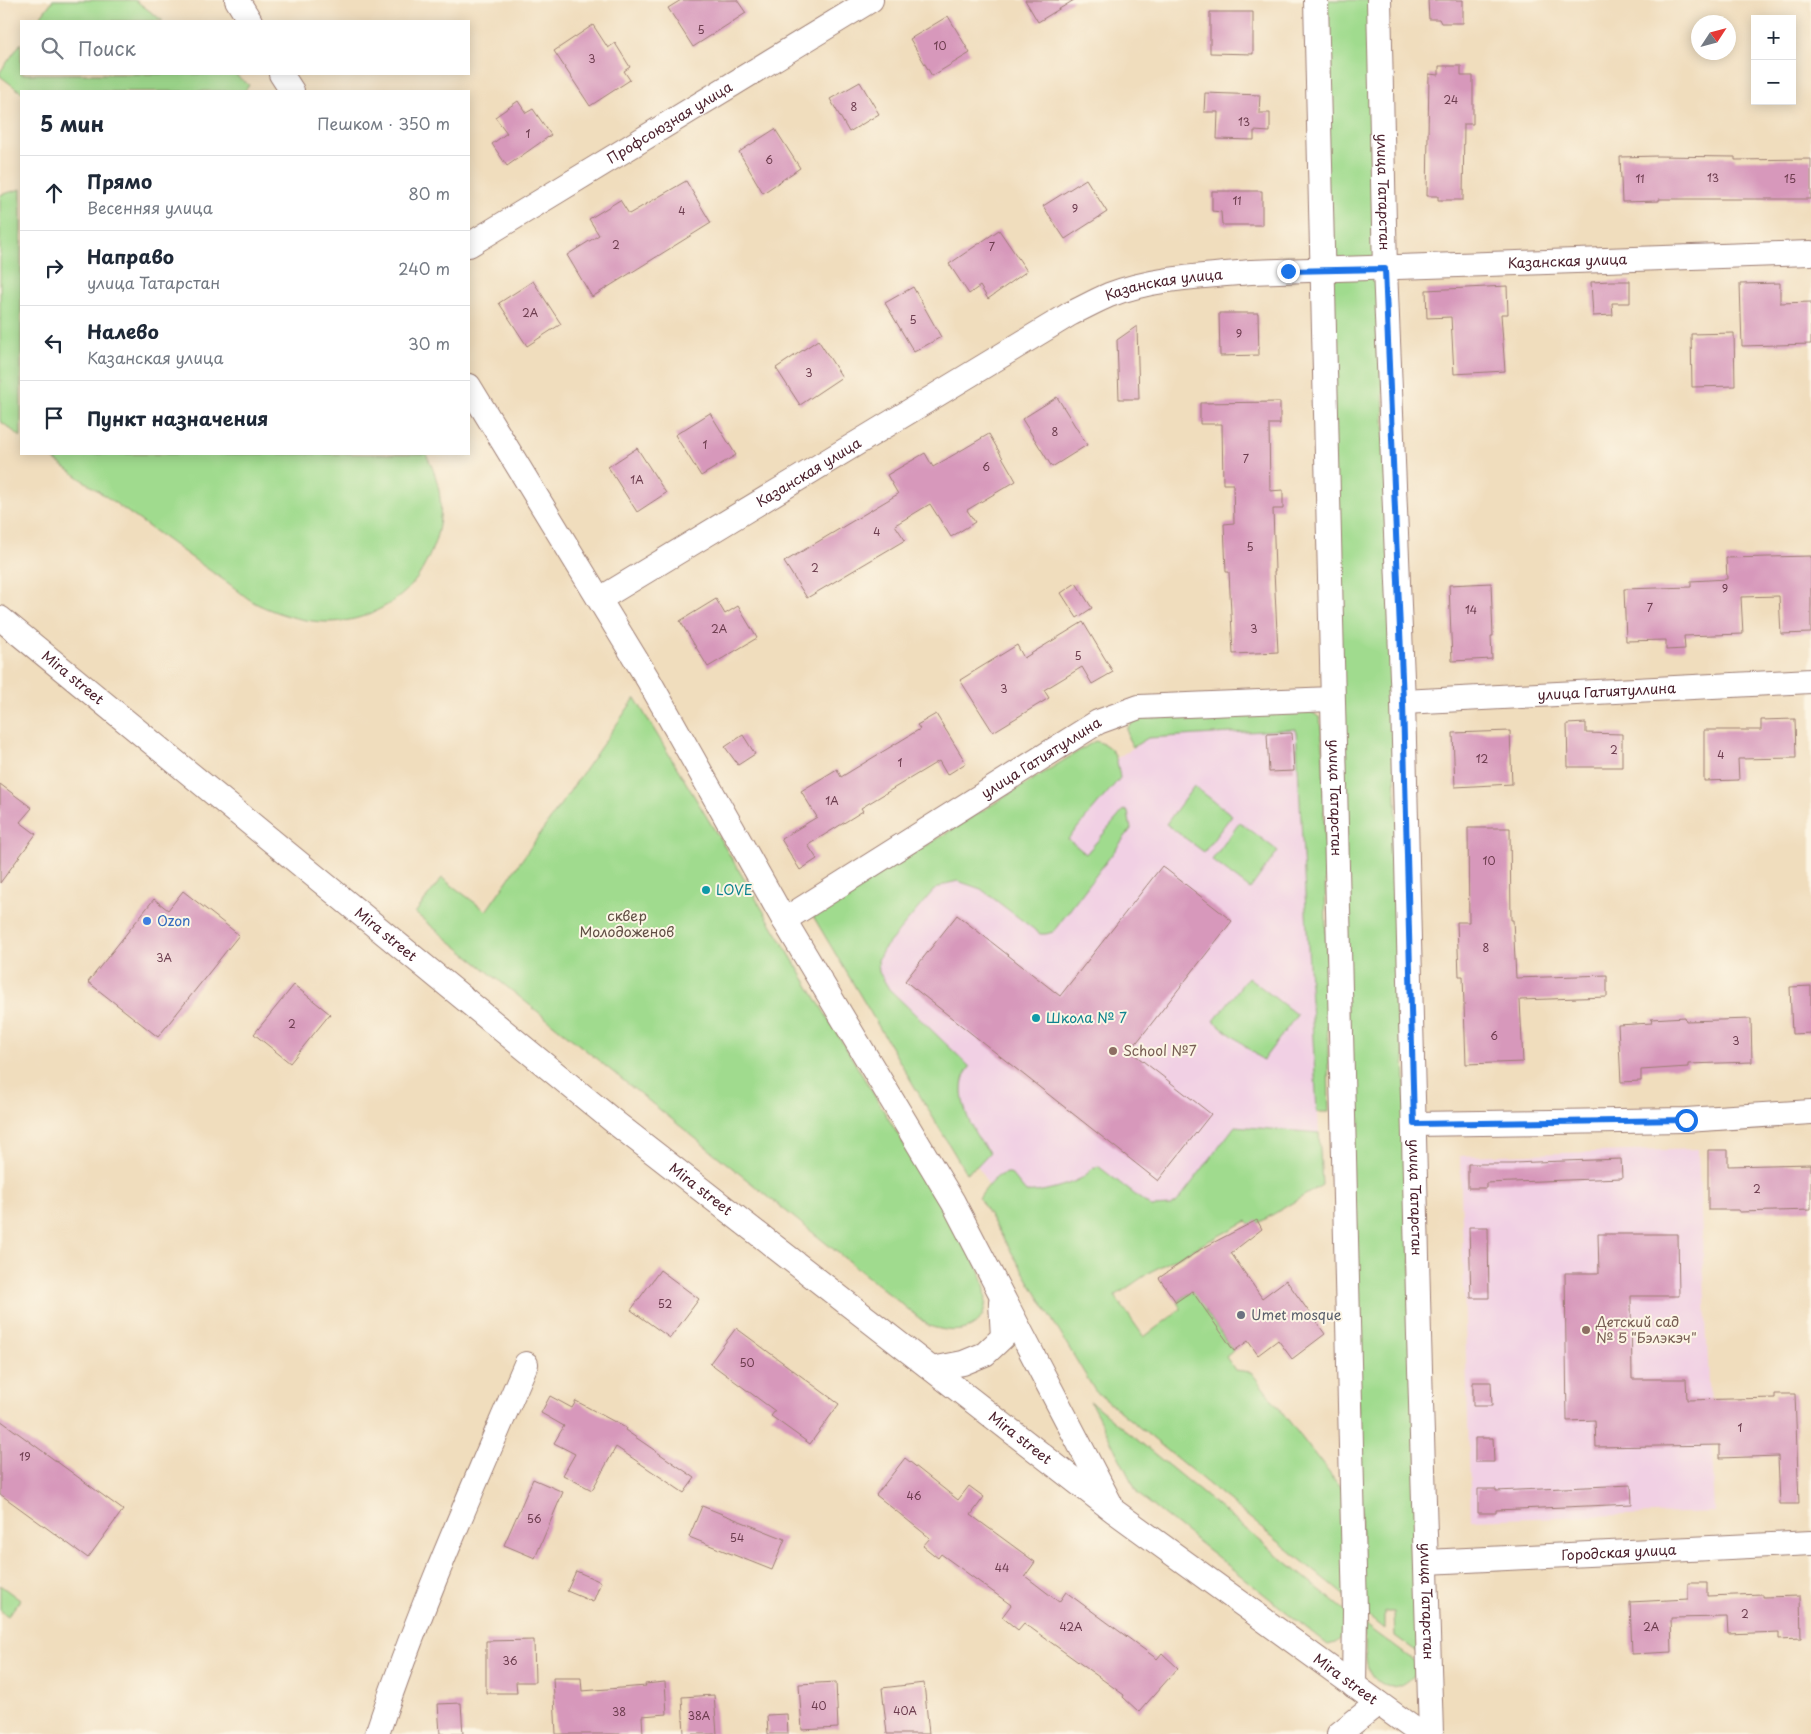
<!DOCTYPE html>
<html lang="ru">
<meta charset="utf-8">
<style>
:root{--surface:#fff;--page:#f6f6f7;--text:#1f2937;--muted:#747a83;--line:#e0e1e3}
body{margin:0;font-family:"Playpen Sans",sans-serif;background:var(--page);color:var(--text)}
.controls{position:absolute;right:15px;top:15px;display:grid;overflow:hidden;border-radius:0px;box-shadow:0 2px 12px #0003}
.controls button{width:45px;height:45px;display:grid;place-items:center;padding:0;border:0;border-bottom:1px solid var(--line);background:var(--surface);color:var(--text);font:25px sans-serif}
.compass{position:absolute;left:1691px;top:15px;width:45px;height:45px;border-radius:50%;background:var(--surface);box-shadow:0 2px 12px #0003;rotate:54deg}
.stop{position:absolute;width:15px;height:15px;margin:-11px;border:4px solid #1a73e8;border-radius:50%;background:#fff}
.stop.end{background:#1a73e8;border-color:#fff;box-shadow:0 1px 5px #0008}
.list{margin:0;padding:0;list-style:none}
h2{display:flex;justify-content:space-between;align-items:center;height:65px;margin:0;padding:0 20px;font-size:21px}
h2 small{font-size:16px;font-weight:400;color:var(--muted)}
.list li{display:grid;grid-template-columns:32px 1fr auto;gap:15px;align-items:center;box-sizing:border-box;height:75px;padding:0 20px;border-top:1px solid var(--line)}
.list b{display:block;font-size:19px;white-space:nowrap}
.list p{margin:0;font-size:16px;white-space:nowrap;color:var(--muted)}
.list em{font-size:16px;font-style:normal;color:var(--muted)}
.icon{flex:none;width:28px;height:28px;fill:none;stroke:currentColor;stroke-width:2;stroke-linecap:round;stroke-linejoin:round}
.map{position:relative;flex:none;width:1811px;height:1734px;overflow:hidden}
.search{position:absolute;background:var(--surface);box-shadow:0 2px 12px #0003;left:20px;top:20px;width:450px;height:55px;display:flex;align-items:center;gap:12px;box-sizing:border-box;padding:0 18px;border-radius:0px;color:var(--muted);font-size:19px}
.panel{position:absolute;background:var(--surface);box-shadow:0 2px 12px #0003;left:20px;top:90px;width:450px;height:365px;border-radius:0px}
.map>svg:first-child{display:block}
</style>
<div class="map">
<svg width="1811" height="1734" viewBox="0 0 1811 1734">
<rect width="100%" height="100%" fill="#fcf5e5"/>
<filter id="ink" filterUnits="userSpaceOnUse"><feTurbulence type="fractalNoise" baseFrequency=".02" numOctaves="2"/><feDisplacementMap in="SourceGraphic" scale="10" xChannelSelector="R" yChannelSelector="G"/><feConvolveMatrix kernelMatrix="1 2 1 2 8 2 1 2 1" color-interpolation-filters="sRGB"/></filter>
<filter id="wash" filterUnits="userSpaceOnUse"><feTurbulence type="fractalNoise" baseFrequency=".0096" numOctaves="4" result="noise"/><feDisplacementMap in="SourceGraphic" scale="20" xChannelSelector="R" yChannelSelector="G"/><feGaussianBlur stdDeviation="1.12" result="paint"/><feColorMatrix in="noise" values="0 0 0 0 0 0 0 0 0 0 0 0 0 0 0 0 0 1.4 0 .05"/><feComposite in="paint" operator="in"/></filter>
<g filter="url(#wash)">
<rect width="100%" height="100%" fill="#f0ddbd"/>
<!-- built -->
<g fill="#f1d0e4">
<polygon points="1296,729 1322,1185 1252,1227 1247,1221 1150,1272 1115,1296 989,1186 845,936 1148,738"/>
<polygon points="1698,1149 1715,1512 1471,1520 1460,1156"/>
</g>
<!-- green -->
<g fill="#a0db8e" stroke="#757d5c">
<polygon points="53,0 135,0 163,21 37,21"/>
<polygon points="1317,0 1371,0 1423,1656 1395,1636 1394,1612 1384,1612 1384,1629 1364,1613"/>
<polygon points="21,43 21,74 234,74 249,85 245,91 21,92 0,76 0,72"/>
<polygon points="21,189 21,437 0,421 0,195"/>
<path d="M46 454H426C448 496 444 532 421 572 411 590 393 603 376 611 338 630 296 622 259 605 248 600 238 590 228 583 206 568 185 553 163 537 124 509 85 482 46 454Z"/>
<path d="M635 698 979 1269C997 1314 978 1342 929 1326L415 913 442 878 486 911Z"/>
<polygon points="1303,709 1312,712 1320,718 1323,747 1329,1112 1317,1112 1296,729 1148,738 1133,747 1128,738 1127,728 1137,719"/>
<path d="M1095 741C1116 746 1117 760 1120 778L1068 839 1086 854 1124 810 1128 812 1131 829 1053 932 1046 934H1040L981 889 958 881 945 884 933 891 883 950 878 960 879 972 889 989 970 1067C968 1070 965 1074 964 1077 956 1099 974 1139 990 1152L977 1166 966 1173 813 916Z"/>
<polygon points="1194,786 1232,815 1204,852 1166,824"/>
<polygon points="1240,822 1278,851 1250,889 1212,860"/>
<polygon points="1248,977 1297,1015 1263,1060 1214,1021"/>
<path d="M1235 1126 1319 1133 1322 1185 1252 1227 1247 1221 1150 1272 1115 1296 1144 1337 1181 1309 1177 1302 1204 1283 1221 1298 1205 1310 1233 1351 1226 1357 1235 1370 1251 1372 1347 1496 1346 1597 1095 1391 979 1198C987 1188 996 1172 1010 1173L1026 1192C1038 1194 1068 1185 1080 1179 1087 1176 1090 1168 1098 1166L1151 1207 1171 1206 1177 1202Z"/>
<polygon points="1090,1401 1348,1613 1344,1636 1335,1643 1328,1645 1138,1494"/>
<polygon points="0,1585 20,1600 8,1616 0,1610"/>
<path d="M1366 1625 1421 1666C1411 1679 1397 1694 1380 1683 1375 1680 1370 1674 1368 1668 1364 1655 1365 1639 1366 1625Z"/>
</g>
<g id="blocks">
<!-- building -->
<g fill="#d798bb">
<polygon points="681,0 737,0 746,13 693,47 668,8"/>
<polygon points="1025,0 1074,0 1038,22"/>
<polygon points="1428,0 1463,0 1463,23 1441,23 1439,19 1429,19"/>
<polygon points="1210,12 1253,12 1253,54 1210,53"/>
<polygon points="948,16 970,53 932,76 910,39"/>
<polygon points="593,25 608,48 615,43 630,67 624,71 630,80 590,106 554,51"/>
<polygon points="1439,66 1461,66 1461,76 1473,76 1473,124 1464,124 1463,200 1438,200 1438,196 1427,196 1429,74 1439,75"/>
<polygon points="860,82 879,114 849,132 830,99"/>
<polygon points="1205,93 1260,95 1259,113 1270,113 1270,132 1254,131 1254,140 1217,139 1218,112 1204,112"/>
<polygon points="518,101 526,113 533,109 551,135 507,166 492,144 507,133 495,117"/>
<polygon points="775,129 800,168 763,193 739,152"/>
<polygon points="1657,156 1735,157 1735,160 1811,159 1811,199 1659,199 1659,201 1622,202 1620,157"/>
<polygon points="1086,179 1107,212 1065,239 1043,206"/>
<polygon points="686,181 711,223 592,297 567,255 599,235 589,219 620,200 629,214"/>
<polygon points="1212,191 1262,191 1262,225 1222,225 1221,212 1212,211"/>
<polygon points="999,230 1027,271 988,299 980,286 969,294 949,264"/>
<polygon points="533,281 561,324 527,346 499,303"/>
<polygon points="1611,281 1630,281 1630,303 1612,303 1613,315 1593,316 1591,282"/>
<polygon points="1780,283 1780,303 1811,302 1811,344 1742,346 1740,284"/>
<polygon points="1507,286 1508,314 1501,314 1505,371 1454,374 1451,317 1427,318 1426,290"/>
<polygon points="913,287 941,337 914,352 885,303"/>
<polygon points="1219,313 1258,313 1259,355 1220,356"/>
<polygon points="1137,326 1139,399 1119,399 1117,340"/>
<polygon points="1734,333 1735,386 1692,387 1691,334"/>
<polygon points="818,340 842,377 800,405 776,368"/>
<polygon points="1057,397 1087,445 1052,467 1022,419"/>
<polygon points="1280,402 1280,424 1269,424 1270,491 1283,490 1283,509 1273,509 1275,571 1274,571 1278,652 1233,654 1229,572 1226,572 1224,524 1234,523 1233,484 1223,484 1222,424 1200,424 1200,403"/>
<polygon points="710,413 736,455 701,476 675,435"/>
<polygon points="989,434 1016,481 967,510 975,522 951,537 930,504 895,525 905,540 807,598 784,562 898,494 887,475 925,453 933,467"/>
<polygon points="637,448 666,493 637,512 608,467"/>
<polygon points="1811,556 1811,633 1781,634 1779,596 1741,597 1743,634 1684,636 1685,649 1666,650 1666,640 1626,641 1624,589 1691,587 1691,581 1727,579 1726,558"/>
<polygon points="1076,583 1092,608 1077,618 1061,593"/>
<polygon points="1491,583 1493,636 1491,636 1492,659 1452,661 1449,585"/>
<polygon points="716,599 725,614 738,606 757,638 708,667 680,621"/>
<polygon points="1083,622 1113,672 1092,684 1082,667 1044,690 1049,698 993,732 960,680 1017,645 1024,658"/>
<polygon points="936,714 966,763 947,775 939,761 861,808 863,811 808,845 817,859 800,870 781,839 817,817 801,791 837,769 841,777 920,729 917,725"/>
<polygon points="1795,719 1796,758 1738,759 1739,780 1704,781 1704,730 1761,730 1761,720"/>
<polygon points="1586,723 1586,733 1622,734 1622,767 1568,767 1567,724"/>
<polygon points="1510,731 1512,784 1455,787 1453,733"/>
<polygon points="1292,733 1294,771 1269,772 1267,734"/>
<polygon points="743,735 755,754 738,765 725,747"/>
<polygon points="0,784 32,808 20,822 36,834 0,883"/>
<polygon points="1468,828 1510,828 1511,920 1513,920 1516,978 1607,975 1607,997 1520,1000 1523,1062 1466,1064 1463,976 1459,976 1457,922 1469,922"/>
<polygon points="1162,866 1232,921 1130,1051 1211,1114 1158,1181 905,981 957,915 1060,996"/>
<polygon points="183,891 239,935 158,1037 88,982 154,899 168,910"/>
<polygon points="294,985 330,1014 290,1063 254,1034"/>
<polygon points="1811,986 1811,1033 1792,1034 1790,987"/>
<polygon points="1685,1017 1686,1021 1751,1019 1752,1062 1688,1064 1688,1067 1641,1070 1641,1081 1621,1082 1618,1025 1652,1023 1651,1019"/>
<polygon points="1708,1150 1728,1150 1728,1166 1811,1164 1811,1210 1739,1212 1739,1210 1708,1210"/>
<polygon points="1621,1159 1622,1178 1486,1183 1486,1188 1468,1188 1468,1164 1515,1164 1515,1163 1536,1162"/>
<polygon points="1257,1220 1262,1229 1231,1253 1262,1298 1286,1280 1325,1334 1292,1359 1278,1340 1258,1355 1248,1341 1234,1351 1192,1291 1176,1302 1159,1278 1201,1249"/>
<polygon points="1469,1227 1488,1227 1489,1298 1471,1298"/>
<polygon points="1598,1234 1678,1234 1679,1296 1631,1296 1632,1379 1686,1379 1687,1400 1775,1398 1775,1394 1795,1394 1799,1504 1780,1504 1778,1456 1720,1458 1720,1445 1596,1447 1595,1420 1567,1421 1565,1273 1599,1273"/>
<polygon points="660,1270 699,1299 670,1338 631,1310"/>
<polygon points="736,1328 839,1404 810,1444 771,1416 775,1411 710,1363"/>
<polygon points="1473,1382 1491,1382 1492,1406 1473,1406"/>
<polygon points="550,1396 572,1408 576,1401 626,1428 625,1430 695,1478 684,1493 616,1447 592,1490 563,1475 575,1454 554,1443 564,1426 541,1413"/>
<polygon points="0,1420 123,1510 88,1558 0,1494"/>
<polygon points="1475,1438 1493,1438 1494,1462 1475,1462"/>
<polygon points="905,1458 958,1500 969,1486 984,1497 971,1515 1035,1562 1025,1576 1059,1602 1066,1592 1157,1659 1162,1653 1178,1668 1139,1712 1123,1697 1124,1695 1024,1623 1018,1630 1002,1617 1011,1605 941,1554 938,1558 923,1546 930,1538 876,1495"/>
<polygon points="533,1479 563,1492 535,1558 504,1545"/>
<polygon points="1631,1485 1632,1504 1496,1510 1496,1513 1478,1513 1478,1489 1496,1489 1496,1491"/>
<polygon points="702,1506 785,1539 772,1570 689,1537"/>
<polygon points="576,1571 601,1582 593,1602 567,1591"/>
<polygon points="1688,1583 1707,1583 1707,1596 1763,1594 1763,1597 1800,1596 1801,1638 1779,1639 1779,1632 1728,1634 1727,1617 1671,1618 1672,1652 1632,1654 1630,1602 1688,1599"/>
<polygon points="534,1640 535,1682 516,1682 517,1693 486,1693 486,1641"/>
<polygon points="553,1678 581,1678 582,1691 646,1686 645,1684 665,1682 667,1714 642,1716 643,1734 556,1734"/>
<polygon points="836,1682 838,1728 802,1730 799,1684"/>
<polygon points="924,1683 929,1734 887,1734 882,1688"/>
<polygon points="714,1695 717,1734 684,1734 682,1697"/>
<polygon points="461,1703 463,1734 440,1734 438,1704"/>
<polygon points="787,1714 788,1734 768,1734 767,1715"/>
</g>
</g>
</g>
<g filter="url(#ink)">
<use href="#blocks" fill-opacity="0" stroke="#9d7e74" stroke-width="1"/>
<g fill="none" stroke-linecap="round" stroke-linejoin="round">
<!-- minor casing -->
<g stroke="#9d7e74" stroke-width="26">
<g id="minor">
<polyline points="237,0 250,21"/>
<path id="s1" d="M1316 0 1355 1611 1354 1686"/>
<path id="s2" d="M1379 0 1385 269 1403 702 1419 1336 1431 1734"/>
<polyline points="281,74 292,91"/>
<path id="s3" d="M469 245 871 0"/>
<polyline points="469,386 649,681 784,920 953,1202 1110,1503"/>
<path id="s4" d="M600 599 1070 314C1083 308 1095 301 1109 295 1153 278 1204 276 1251 272L1811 253"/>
<path id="s5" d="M0 618 617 1124 1114 1511 1421 1734"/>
<path id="s6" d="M1403 702 1811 681"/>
<path id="s7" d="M784 920 1098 722 1139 707 1332 699"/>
<polyline points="1414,1124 1686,1120 1811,1112"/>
<polyline points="932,1369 963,1363 985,1354 1003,1337 1001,1302"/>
<path id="s8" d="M1427 1562 1811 1543"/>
<path d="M377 1734C419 1608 474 1486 526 1364"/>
<polyline points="1339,1734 1378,1703"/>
</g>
</g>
<!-- minor -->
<use href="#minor" stroke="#fff" stroke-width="24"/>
</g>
</g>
<g fill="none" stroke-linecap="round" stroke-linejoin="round" filter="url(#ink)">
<!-- route -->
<polyline stroke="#1a73e8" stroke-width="6" points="1288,271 1385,269 1403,702 1414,1124 1686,1120"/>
</g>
<!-- markers -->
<g fill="#0f9aa8" stroke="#fcf5e5" stroke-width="2">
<circle cx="706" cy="890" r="5"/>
<circle cx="1036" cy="1018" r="5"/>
</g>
<circle fill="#3f7fe0" stroke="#fcf5e5" stroke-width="2" cx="147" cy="921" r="5"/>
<g fill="#8d6e63" stroke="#fcf5e5" stroke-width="2">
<circle cx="1113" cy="1051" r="5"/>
<circle cx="1586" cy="1330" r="5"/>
</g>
<circle fill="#6b7280" stroke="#fcf5e5" stroke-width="2" cx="1241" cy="1315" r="5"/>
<g text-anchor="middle" stroke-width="4" stroke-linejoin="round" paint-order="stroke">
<!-- number labels -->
<g font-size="11" fill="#6d3d4f">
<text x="701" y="34">5</text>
<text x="940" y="50">10</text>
<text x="592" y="63">3</text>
<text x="1451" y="104">24</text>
<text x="854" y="111">8</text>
<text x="1244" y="126">13</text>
<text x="528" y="138">1</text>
<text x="769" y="164">6</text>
<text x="1713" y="182">13</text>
<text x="1640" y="183">11</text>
<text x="1790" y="183">15</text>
<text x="1237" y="205">11</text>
<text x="1075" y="213">9</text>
<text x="682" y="215">4</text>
<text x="616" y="249">2</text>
<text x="992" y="251">7</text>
<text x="530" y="317">2А</text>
<text x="913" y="324">5</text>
<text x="1239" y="338">9</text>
<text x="809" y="377">3</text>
<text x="1055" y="436">8</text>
<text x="705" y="449">1</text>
<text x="1246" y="463">7</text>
<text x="986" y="471">6</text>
<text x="637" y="484">1А</text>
<text x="877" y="536">4</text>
<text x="1250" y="551">5</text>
<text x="815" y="572">2</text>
<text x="1725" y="593">9</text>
<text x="1650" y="612">7</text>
<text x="1471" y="614">14</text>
<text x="719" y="633">2А</text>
<text x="1254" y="633">3</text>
<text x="1078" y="660">5</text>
<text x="1004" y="693">3</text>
<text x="1614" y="754">2</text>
<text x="1721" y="759">4</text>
<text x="1482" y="763">12</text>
<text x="900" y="767">1</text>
<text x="832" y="805">1А</text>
<text x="1489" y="865">10</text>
<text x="1486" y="952">8</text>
<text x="164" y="962">3А</text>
<text x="292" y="1028">2</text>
<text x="1494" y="1040">6</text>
<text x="1736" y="1045">3</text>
<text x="1757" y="1193">2</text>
<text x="665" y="1308">52</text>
<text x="747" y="1367">50</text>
<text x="1740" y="1432">1</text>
<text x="25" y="1461">19</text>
<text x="914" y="1500">46</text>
<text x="534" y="1523">56</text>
<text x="737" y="1542">54</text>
<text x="1002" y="1572">44</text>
<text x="1745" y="1618">2</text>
<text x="1071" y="1631">42А</text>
<text x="1651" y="1631">2А</text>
<text x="510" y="1665">36</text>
<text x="819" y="1710">40</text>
<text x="905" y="1715">40А</text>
<text x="619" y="1716">38</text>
<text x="699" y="1720">38А</text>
</g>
<!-- street labels -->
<g font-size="14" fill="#4a1f2b" stroke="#fcf5e5">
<text dy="5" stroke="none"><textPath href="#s3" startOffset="235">Профсоюзная улица</textPath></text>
<text dy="5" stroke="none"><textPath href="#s2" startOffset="192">улица Татарстан</textPath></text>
<text dy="5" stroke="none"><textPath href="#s4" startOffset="1054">Казанская улица</textPath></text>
<text dy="5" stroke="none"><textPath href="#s4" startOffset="649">Казанская улица</textPath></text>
<text dy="5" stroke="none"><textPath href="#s4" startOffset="244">Казанская улица</textPath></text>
<text dy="5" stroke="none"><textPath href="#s5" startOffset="94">Mira street</textPath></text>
<text dy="5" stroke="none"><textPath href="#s6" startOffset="204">улица Гатиятуллина</textPath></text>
<text dy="5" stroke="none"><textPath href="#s7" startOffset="304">улица Гатиятуллина</textPath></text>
<text dy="5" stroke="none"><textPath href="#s1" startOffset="798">улица Татарстан</textPath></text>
<text dy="5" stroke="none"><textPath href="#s5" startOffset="499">Mira street</textPath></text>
<text dy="5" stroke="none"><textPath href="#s5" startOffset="904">Mira street</textPath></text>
<text dy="5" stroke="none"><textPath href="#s2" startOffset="1198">улица Татарстан</textPath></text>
<text dy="5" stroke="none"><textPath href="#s5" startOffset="1309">Mira street</textPath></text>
<text dy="5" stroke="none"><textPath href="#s8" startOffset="192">Городская улица</textPath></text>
<text dy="5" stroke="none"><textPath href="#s2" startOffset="1602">улица Татарстан</textPath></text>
<text dy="5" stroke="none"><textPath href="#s5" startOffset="1714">Mira street</textPath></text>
</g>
<!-- culture labels -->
<g font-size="14" fill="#0d838f" stroke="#fcf5e5" text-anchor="start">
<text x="716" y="895">LOVE</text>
<text x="1046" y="1023">Школа № 7</text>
</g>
<!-- park labels -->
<g font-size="14" fill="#604e44" stroke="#fcf5e5">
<text x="627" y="921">сквер<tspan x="627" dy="16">Молодоженов</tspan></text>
</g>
<!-- shop labels -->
<g font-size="14" fill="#366cbe" stroke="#fcf5e5" text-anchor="start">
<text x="157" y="926">Ozon</text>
</g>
<!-- education labels -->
<g font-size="14" fill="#785e54" stroke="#fcf5e5" text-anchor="start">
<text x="1123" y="1056">School №7</text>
<text x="1596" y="1327">Детский сад<tspan x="1596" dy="16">№ 5 "Бэлэкэч"</tspan></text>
</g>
<!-- worship labels -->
<g font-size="14" fill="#5b616d" stroke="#fcf5e5" text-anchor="start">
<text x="1251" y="1320">Umet mosque</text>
</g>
</g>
</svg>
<div class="controls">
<button>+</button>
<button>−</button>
</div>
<svg class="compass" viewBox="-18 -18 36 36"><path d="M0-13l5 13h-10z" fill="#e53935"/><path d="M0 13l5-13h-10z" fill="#747a83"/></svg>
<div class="stop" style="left:1686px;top:1120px"></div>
<div class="stop end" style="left:1288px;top:271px"></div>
<div class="search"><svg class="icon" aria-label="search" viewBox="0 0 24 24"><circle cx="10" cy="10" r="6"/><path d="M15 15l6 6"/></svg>Поиск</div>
<section class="panel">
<h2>5 мин<small>Пешком · 350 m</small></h2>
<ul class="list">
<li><svg class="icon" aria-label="ahead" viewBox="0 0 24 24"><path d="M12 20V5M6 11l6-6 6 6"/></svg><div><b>Прямо</b><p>Весенняя улица</p></div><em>80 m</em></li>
<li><svg class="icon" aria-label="right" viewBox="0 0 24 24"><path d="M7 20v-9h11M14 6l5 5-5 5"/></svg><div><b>Направо</b><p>улица Татарстан</p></div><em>240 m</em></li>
<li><svg class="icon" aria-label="left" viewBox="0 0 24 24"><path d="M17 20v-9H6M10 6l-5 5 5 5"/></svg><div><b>Налево</b><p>Казанская улица</p></div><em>30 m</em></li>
<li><svg class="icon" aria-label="arrive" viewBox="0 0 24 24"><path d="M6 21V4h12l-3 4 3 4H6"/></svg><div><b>Пункт назначения</b></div></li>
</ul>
</section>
</div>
